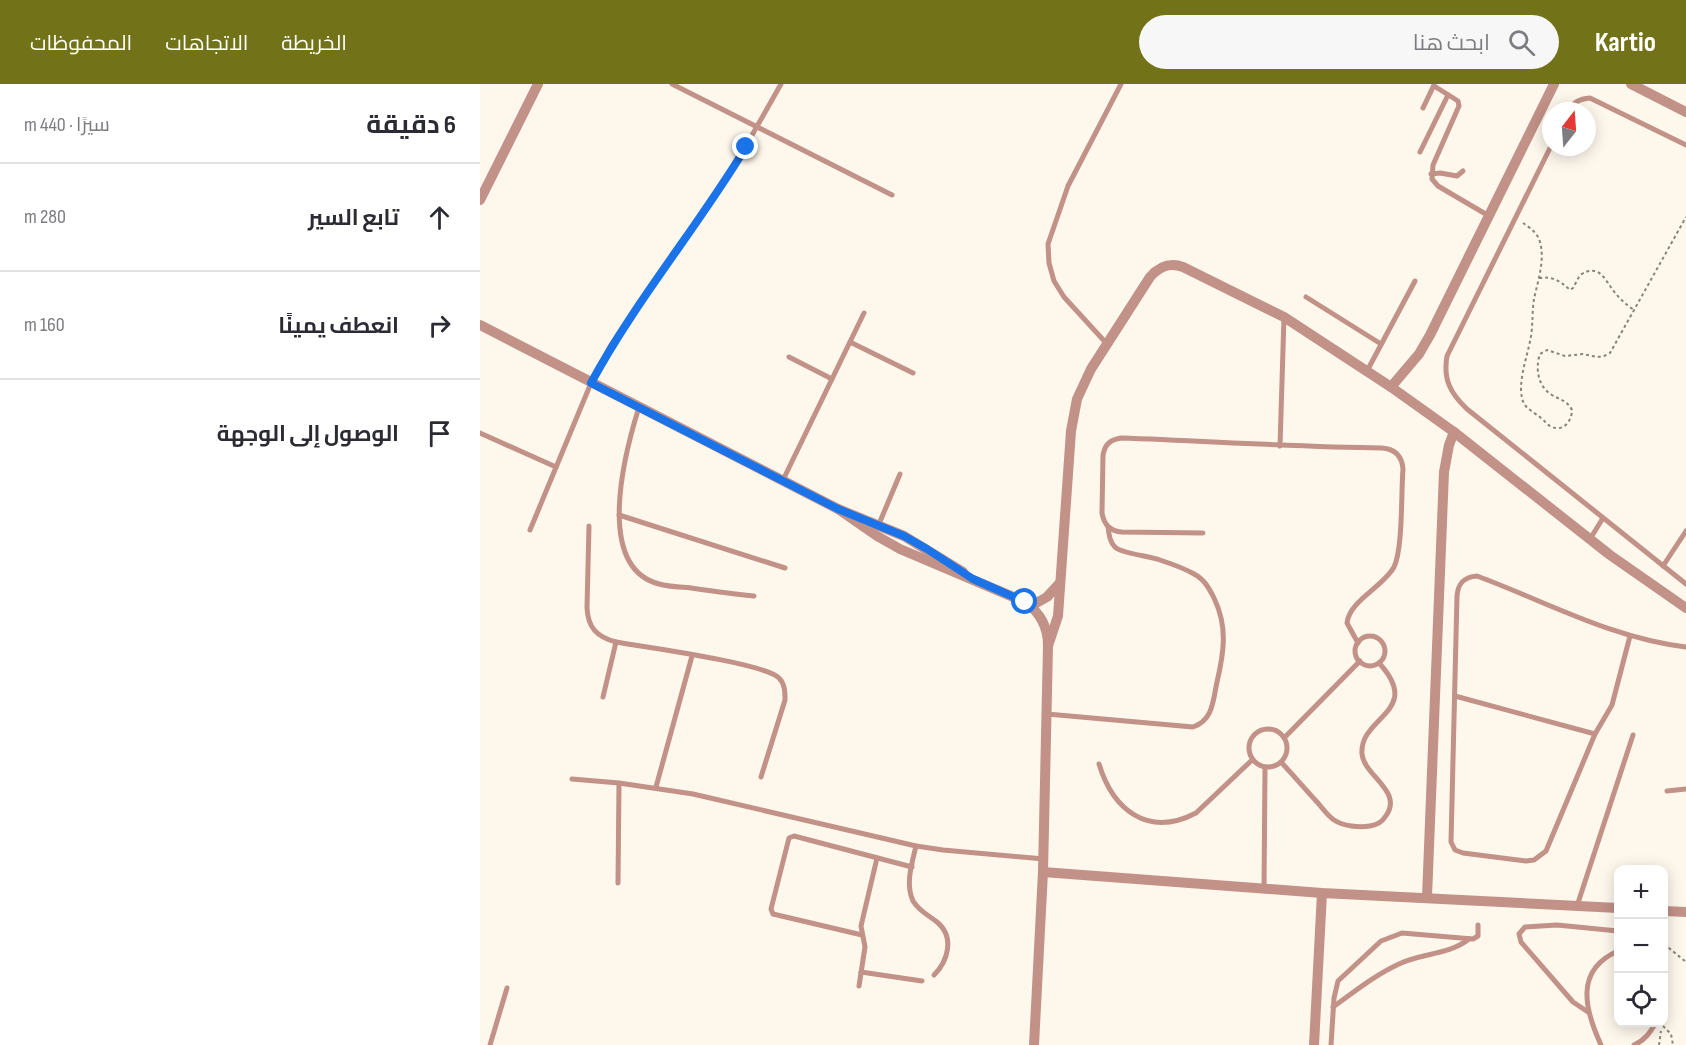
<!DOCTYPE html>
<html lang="ar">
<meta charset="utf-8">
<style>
:root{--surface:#fff;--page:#f7f7f7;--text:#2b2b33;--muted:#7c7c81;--line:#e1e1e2;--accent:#727318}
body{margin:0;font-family:"Sofia Sans Condensed",Cairo,sans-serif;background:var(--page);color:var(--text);direction:rtl}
.controls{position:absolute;right:18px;bottom:18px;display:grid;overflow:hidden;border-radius:12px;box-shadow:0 3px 15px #0003}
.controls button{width:54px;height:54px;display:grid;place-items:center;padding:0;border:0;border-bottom:2px solid var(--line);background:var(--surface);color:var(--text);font:30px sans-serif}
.compass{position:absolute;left:1062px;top:18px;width:54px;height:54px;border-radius:50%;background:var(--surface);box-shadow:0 3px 15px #0003;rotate:17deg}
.stop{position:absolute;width:18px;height:18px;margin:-14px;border:4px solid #1a73e8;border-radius:50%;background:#fff}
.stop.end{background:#1a73e8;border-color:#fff;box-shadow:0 2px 6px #0008}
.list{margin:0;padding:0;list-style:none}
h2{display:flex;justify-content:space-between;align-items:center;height:78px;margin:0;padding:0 24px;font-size:26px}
h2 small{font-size:20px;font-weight:400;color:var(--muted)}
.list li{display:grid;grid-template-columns:39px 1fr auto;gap:18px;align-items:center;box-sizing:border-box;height:108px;padding:0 24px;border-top:2px solid var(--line)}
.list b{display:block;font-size:22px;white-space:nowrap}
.list em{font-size:20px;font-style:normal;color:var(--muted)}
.icon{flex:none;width:33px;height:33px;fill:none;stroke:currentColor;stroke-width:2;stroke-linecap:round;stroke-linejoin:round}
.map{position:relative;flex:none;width:1206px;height:961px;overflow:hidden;direction:ltr}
header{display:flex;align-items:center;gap:36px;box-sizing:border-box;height:84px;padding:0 30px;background:var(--accent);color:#fff}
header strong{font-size:28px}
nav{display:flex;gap:33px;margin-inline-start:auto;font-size:21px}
.search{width:420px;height:54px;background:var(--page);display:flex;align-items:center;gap:15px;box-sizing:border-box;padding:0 21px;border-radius:33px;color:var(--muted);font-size:22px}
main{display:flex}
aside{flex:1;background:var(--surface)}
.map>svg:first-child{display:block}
</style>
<header>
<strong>Kartio</strong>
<div class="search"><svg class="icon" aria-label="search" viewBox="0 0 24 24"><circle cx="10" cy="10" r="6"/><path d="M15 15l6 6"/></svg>ابحث هنا</div>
<nav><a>الخريطة</a><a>الاتجاهات</a><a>المحفوظات</a></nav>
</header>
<main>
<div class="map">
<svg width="1206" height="961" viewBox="0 0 1206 961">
<rect width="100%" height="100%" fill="#fef7ec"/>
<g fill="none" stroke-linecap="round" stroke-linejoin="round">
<!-- path -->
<g stroke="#898378" stroke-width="2" stroke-dasharray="3 3" stroke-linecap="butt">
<path d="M1043 139C1049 143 1056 148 1059 155 1066 174 1058 196 1054 215 1052 227 1053 239 1051 252 1048 270 1041 287 1041 306 1042 325 1049 324 1061 334 1065 337 1067 341 1072 343 1084 348 1092 336 1092 326 1087 316 1080 316 1072 311 1058 303 1055 284 1060 270L1067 266 1085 272 1103 270 1117 273 1124 272 1130 269 1206 133"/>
<path d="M1059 194C1073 192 1080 197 1090 206L1093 204 1100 191C1120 178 1125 197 1136 210 1141 216 1147 221 1154 226"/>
<polyline points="1184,860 1206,878"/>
<polyline points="1183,942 1191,950 1193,961"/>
<polyline points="1179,961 1181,947"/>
</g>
<!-- lane -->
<g stroke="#c29187" stroke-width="5">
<polyline points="192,0 412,111"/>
<polyline points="954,2 978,17 979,22 953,81 952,95 958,102 1009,132"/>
<polyline points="943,24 954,1"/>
<path d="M1088 27C1094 18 1099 15 1110 14L1206 61"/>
<path d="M1071 62 967 272C963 295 970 309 987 325L1206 500"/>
<polyline points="940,68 968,11"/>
<polyline points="951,90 960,89 977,92 983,87"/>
<polyline points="826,213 901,260"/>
<polyline points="370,258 433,289"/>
<polyline points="627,260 584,213 574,197 569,179 568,160 588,102 641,0"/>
<polyline points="309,273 352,295"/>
<polyline points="887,287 935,197"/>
<path d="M159 323C145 368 114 483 179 500 189 503 201 503 211 504 232 507 253 510 274 512"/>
<polyline points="0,349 76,383"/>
<polyline points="800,362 804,233"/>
<polyline points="303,396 384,229"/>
<polyline points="139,431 305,484"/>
<polyline points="399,440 420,390"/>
<path d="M109 442 107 524C108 544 117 553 136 558 164 563 284 579 299 594 305 600 305 608 305 616L281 693"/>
<polyline points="50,446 111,299 131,261 222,132 254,83 301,0"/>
<path d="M723 449 642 448C630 447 624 441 622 429L623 371C625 360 630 356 641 354 728 357 815 363 902 364 915 365 922 372 923 385 921 408 923 465 914 483 903 503 869 517 867 539L878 559"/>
<polyline points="1110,455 1123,434"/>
<polyline points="1183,482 1206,447"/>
<path d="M1150 552 1132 621 1115 650 1066 767 1054 776 1046 777 983 769 975 766 971 758 977 512C978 499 984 493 997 492 1067 518 1131 554 1206 563"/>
<circle cx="890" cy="567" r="15"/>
<polyline points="975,612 1115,650"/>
<polyline points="123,613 136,558"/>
<path d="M567 630 713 643C733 636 733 617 737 598 744 568 748 543 734 514 729 504 724 495 714 490 704 484 692 480 680 476 669 472 645 470 636 464 630 459 629 451 628 443"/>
<circle cx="788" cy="664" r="19"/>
<polyline points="804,654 880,577"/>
<path d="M801 678C814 692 826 706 838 719 843 725 848 732 854 736 863 742 879 744 890 742 896 741 902 738 905 733 925 708 884 692 882 670 879 632 944 628 899 579"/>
<path d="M619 680C633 726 668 754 716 729L772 676"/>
<polyline points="92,695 139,699 213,710 436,762 463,766 564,775"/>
<polyline points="176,703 212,572"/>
<polyline points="1187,707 1206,705"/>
<path d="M436 762C432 779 425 800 433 817 439 827 448 831 457 838 475 853 468 877 454 891"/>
<polyline points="138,799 139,699"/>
<polyline points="784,805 785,684"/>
<polyline points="1097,822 1153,651"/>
<polyline points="382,851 293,830 291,825 309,754 314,752 432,783"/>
<polyline points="381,888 442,897"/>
<polyline points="379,902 385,863 381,842 397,774"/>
<path d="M853 923C874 908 895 891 919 880 942 869 969 871 989 855"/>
<polyline points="1108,928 1093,918 1041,858 1039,850 1045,843 1077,841 1138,847"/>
<polyline points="10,961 27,904"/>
<polyline points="851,961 854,914 858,897 901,857 922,849 993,855 998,852 998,841"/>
<path d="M1121 961C1105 926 1094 886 1138 867"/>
<path d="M1154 961C1165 956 1170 949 1176 938"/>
</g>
<!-- street -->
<g stroke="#c29187" stroke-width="10">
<polyline points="1151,0 1206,28"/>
<polyline points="0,116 58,0"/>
<polyline points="0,241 358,425 424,452 483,488"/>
<polyline points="911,303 939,270 950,251 1074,0"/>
<path d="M358 425 397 452 420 465 545 518C561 529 568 543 568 562L563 788 554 961"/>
<polyline points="551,522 567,513 579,500"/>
<path d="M568 562 578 532 591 347 597 315 611 285 670 193C679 183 689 178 703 183L804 233 911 303 974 348 1130 471 1206 524"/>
<polyline points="563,788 842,809 1138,824"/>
<polyline points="947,813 964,388 969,361 974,348"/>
<polyline points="1184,827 1206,828"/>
<polyline points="834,961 842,809"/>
</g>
</g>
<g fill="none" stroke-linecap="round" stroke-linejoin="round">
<!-- route -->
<path stroke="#1a73e8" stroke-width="8" d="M266 63C217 144 156 216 111 299L358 425 424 452 447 465 493 495 545 518"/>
</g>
</svg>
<div class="controls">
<button>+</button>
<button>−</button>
<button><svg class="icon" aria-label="locate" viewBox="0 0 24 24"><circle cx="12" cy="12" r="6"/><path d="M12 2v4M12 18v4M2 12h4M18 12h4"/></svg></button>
</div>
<svg class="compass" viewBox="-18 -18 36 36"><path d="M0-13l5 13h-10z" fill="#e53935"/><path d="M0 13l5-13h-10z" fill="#7c7c81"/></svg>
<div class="stop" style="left:545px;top:518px"></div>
<div class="stop end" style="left:266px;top:63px"></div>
</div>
<aside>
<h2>6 دقيقة<small>سيرًا · 440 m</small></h2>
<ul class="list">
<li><svg class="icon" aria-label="ahead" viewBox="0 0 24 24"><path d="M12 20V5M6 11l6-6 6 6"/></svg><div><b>تابع السير</b></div><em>280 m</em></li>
<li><svg class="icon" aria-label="right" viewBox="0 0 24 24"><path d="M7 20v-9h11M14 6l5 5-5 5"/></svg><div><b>انعطف يمينًا</b></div><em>160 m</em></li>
<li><svg class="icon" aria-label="arrive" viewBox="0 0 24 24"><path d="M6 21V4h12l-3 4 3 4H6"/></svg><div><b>الوصول إلى الوجهة</b></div></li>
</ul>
</aside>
</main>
